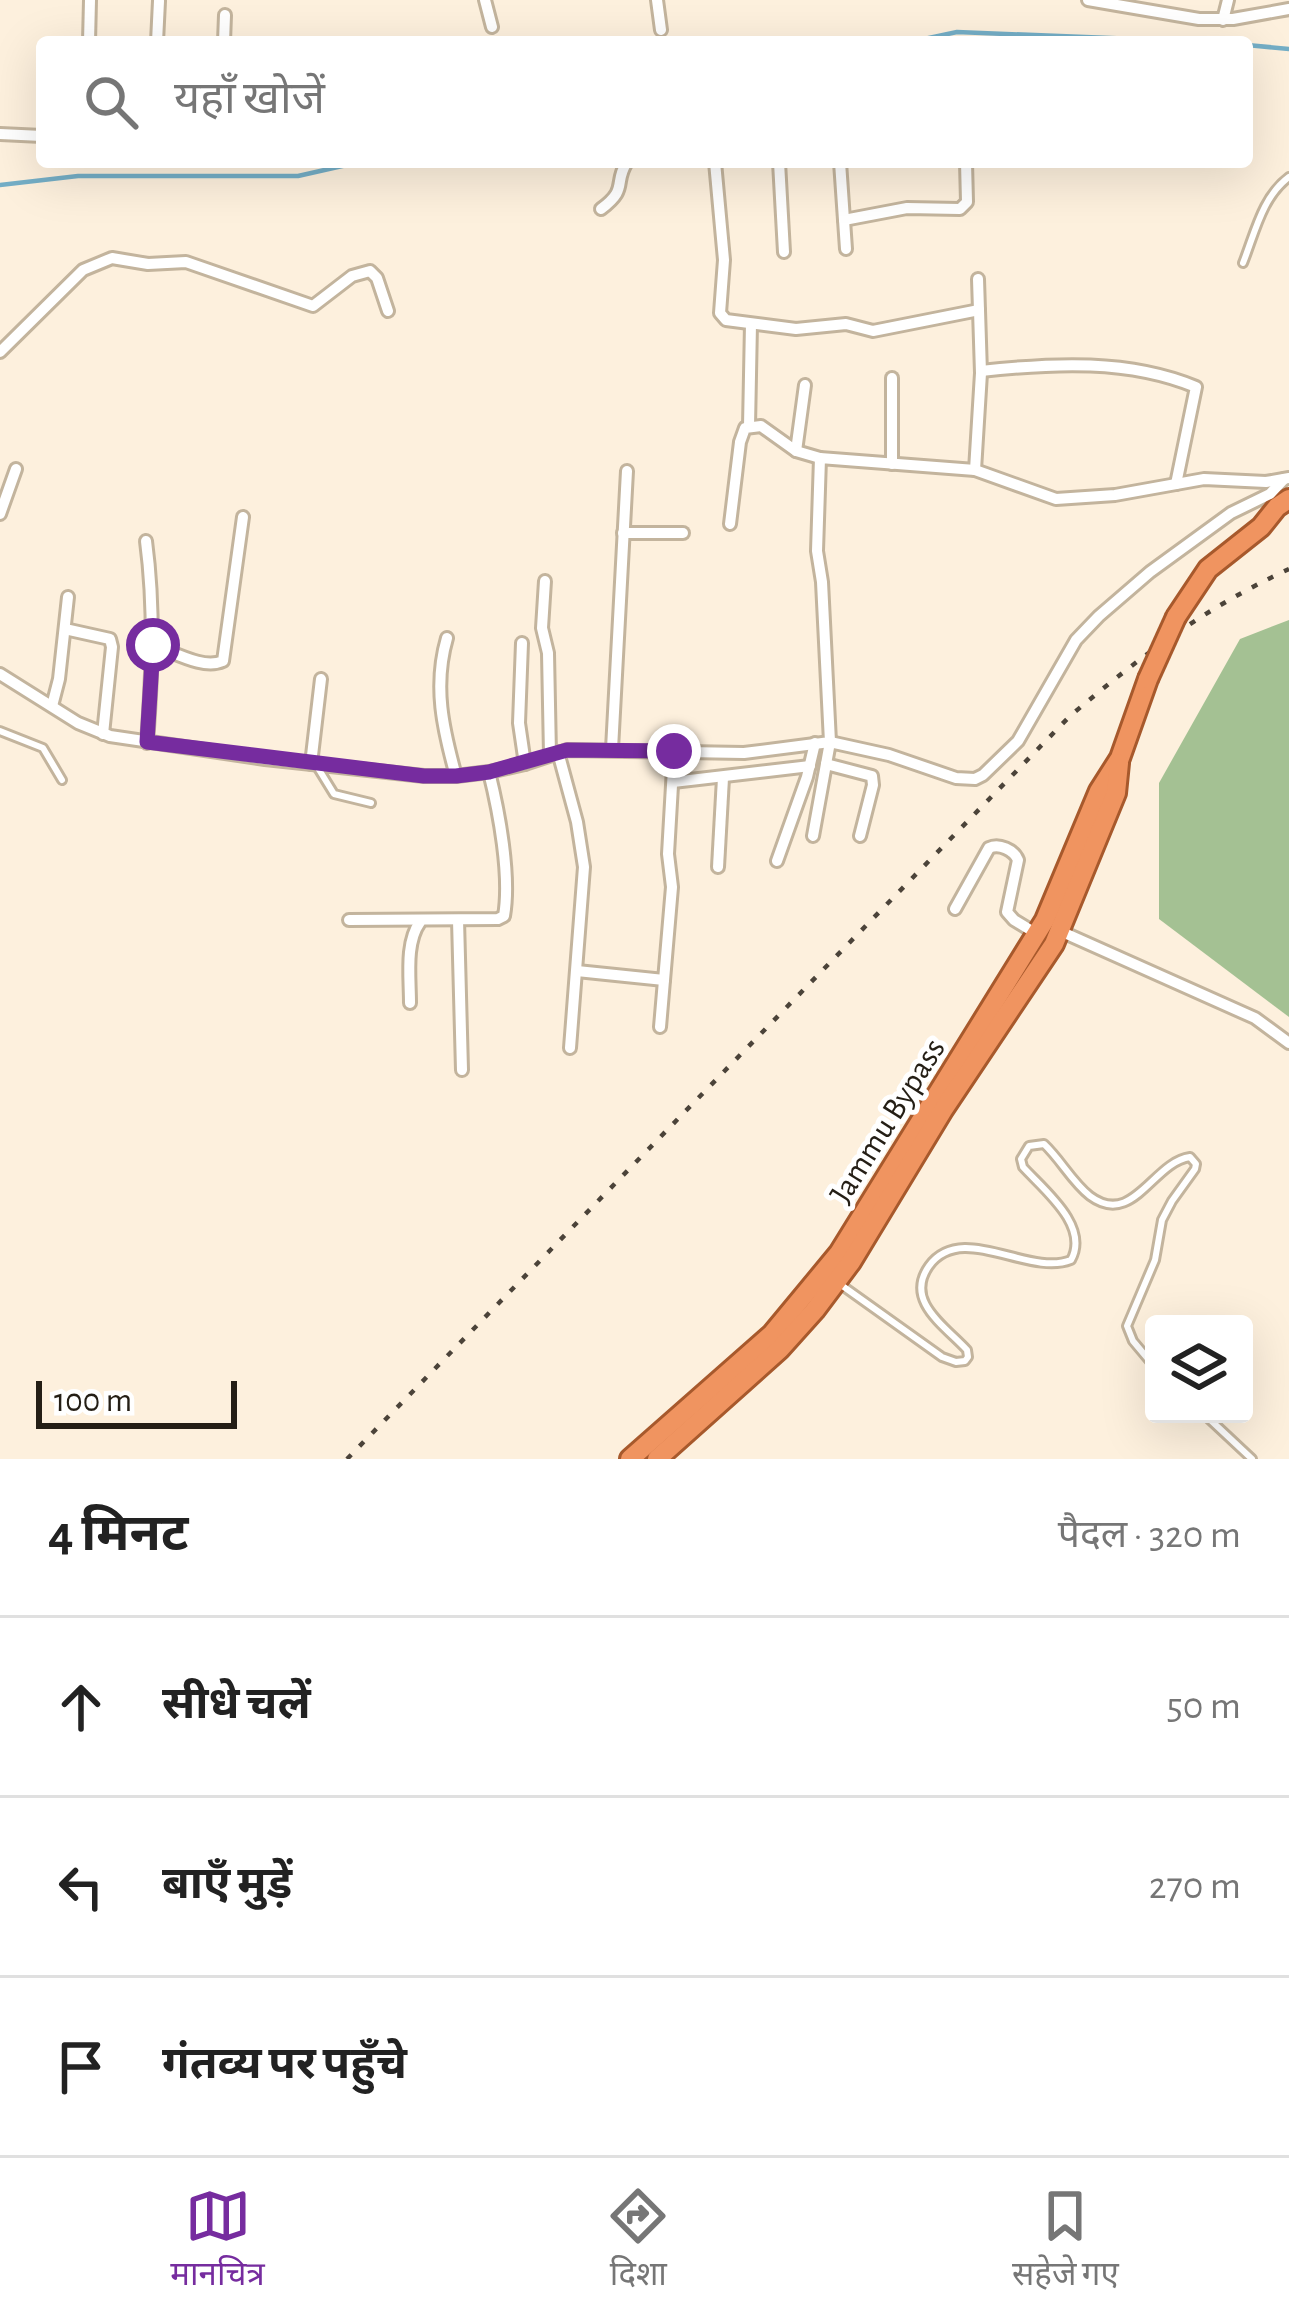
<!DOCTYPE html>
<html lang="hi">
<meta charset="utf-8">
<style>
:root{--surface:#fff;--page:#f6f6f6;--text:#222;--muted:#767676;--line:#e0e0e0;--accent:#762c9f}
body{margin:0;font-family:"Alegreya Sans","Noto Sans Devanagari",sans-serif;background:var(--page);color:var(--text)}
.controls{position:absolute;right:36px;bottom:36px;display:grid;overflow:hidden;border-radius:12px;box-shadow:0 12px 48px #0002}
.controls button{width:108px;height:108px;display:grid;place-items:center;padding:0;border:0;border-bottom:3px solid var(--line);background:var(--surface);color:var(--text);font:60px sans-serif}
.scale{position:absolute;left:36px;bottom:30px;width:201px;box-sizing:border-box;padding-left:12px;border:6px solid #241e15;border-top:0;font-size:33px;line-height:42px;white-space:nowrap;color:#241e15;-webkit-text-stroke:9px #fff;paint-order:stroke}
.stop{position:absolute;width:36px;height:36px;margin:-27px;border:9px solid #762c9f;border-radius:50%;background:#fff}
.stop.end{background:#762c9f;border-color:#fff;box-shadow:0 3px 12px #0008}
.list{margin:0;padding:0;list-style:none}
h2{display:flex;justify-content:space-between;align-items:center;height:156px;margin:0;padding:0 48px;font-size:51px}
h2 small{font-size:39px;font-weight:400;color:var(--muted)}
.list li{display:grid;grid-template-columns:78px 1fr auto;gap:36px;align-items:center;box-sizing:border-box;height:180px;padding:0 48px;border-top:3px solid var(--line)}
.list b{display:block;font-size:45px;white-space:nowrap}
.list em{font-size:39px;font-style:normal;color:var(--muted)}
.icon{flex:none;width:66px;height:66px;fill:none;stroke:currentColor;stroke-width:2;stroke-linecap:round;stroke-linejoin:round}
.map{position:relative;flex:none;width:1289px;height:1459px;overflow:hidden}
.search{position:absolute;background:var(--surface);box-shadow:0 12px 48px #0002;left:36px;right:36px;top:36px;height:132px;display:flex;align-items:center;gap:30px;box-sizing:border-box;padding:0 42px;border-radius:12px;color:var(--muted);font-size:45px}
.sheet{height:696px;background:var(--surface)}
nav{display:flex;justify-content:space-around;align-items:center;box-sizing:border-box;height:168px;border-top:3px solid var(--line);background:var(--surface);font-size:33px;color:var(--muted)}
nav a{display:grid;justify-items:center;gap:6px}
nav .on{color:var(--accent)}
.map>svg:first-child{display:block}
</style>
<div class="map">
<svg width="1289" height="1459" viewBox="0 0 1289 1459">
<rect width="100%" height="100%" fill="#fdf0dd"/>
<!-- forest -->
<polygon fill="#a4c193" points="1289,620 1289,1017 1159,919 1159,783 1240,639"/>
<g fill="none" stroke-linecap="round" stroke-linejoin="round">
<!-- stream -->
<g stroke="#74aec6" stroke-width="4.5">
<polyline points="910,42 957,32 1211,42"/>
<polyline points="1247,45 1289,49"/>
<polyline points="0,185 78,176 298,176 360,162"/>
</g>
<!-- service casing -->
<g stroke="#c3b49d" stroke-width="12">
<g id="service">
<path d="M1243 263C1255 233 1262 197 1289 177"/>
<polyline points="0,731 43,748 62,780"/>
<polyline points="318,768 334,794 371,803"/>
<path d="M837 1282 942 1357 956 1362 965 1361 968 1357 967 1350C945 1326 904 1301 929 1266 962 1221 1028 1277 1071 1260 1090 1226 1044 1190 1023 1167L1021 1159 1029 1146 1044 1144C1061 1160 1072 1182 1090 1196 1133 1228 1153 1162 1190 1157L1196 1164 1195 1169 1172 1201 1162 1220 1155 1260 1127 1326 1133 1341 1154 1366"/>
<polyline points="1204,1414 1252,1459"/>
</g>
</g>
<!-- minor casing -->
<g stroke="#c3b49d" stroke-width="16">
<g id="minor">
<polyline points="485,0 492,27"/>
<polyline points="657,0 661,30"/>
<polyline points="1088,0 1199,19 1233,19 1289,9"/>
<polyline points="1223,20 1228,0"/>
<polyline points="89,42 90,0"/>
<polyline points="157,42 159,1"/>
<polyline points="224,42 225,15"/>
<polyline points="0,134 42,136"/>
<polyline points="715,162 724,260 720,313 726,320 796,329 846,324 873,331 979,310"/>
<polyline points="779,162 784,252"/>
<polyline points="840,162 846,249"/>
<path d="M601 209C629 188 613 184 627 162"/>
<polyline points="844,220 907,208 960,209 967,202 966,162"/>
<polyline points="0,352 83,270 112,258 148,264 186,262 313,306 352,276 370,271 377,278 388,311"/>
<path d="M981 371C1053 363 1129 359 1196 387L1176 484"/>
<polyline points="892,378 892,464"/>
<polyline points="749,426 751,324"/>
<polyline points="796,451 805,385"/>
<polyline points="975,470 981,373 978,279"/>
<polyline points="0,514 16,469"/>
<polyline points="730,524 740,442 745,428 761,426 796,451 820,458"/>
<polyline points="623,533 683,533"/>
<path d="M146 541C155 609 152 674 147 743"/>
<polyline points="545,581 542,628 548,653 550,755"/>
<polyline points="65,629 110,639 112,647 103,734"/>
<path d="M447 638C433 686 443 729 456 776"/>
<polyline points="522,643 519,723 525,764"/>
<path d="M153 645C174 652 203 670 223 661L243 517"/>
<polyline points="0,674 78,723 110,736 265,759 424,776 456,776 489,772 525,764 567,750 744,753 830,742 822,582 817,551 820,458 975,470 1056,499 1115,495 1204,479 1266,482 1289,478"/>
<polyline points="52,706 59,679 68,597"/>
<polyline points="612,749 627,471"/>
<polyline points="558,752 577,822 584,867 570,1048"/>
<polyline points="311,764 321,679"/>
<polyline points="826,764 872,776 873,785 860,836"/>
<polyline points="673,782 810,766"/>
<polyline points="813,836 830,742 889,755 956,778 975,779 983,775 1018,741 1076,640 1099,616 1150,572 1231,513 1270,494 1284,479"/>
<polyline points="777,861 807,777 815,743"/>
<polyline points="718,867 723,778"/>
<path d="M955 909 989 848C999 843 1014 850 1018 860L1007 912 1014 920 1037 934"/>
<path d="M349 920 498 919 504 916C511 876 499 812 489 772"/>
<polyline points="458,920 462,1070"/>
<polyline points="1060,931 1255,1018 1289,1043"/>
<polyline points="577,971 664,980"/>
<path d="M410 1003C410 977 405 943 420 922"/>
<polyline points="660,1027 672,887 668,854 674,751"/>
</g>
</g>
<!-- trunk casing -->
<g stroke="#a7592c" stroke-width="24">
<g id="trunk">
<polyline points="1176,617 1208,569 1261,527 1277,507 1289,499"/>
<polyline points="630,1459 772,1334 839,1253 1045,920 1099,791 1120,758 1148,679"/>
<polyline points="657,1459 780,1349 815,1310 851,1262 943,1110 1054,944 1116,793 1119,763"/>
</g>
</g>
<!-- service -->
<use href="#service" stroke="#fff" stroke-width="6"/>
<!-- minor -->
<use href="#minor" stroke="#fff" stroke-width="10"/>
<!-- trunk -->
<use href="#trunk" stroke="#f09460" stroke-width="18"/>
<!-- rail -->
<path stroke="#4b4339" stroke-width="4.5" stroke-dasharray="6 12" stroke-linecap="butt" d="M347 1459 1070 716C1141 656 1203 609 1289 569"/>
<!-- trunk-bridge casing -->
<g stroke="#a7592c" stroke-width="24" stroke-linecap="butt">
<polyline id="trunk-bridge" points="1148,679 1176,617"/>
</g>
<!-- trunk-bridge -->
<use href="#trunk-bridge" stroke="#f09460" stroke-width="18"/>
</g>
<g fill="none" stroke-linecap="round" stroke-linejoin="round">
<!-- route -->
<polyline stroke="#762c9f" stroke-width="15" points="153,645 147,742 424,776 456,776 489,772 567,750 674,751"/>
</g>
<g text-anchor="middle" stroke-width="10" stroke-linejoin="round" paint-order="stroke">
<!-- street labels -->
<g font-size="33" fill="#241e15" stroke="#fff">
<text transform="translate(886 1120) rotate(-58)" y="12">Jammu Bypass</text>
</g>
</g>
</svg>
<div class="controls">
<button><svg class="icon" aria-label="layers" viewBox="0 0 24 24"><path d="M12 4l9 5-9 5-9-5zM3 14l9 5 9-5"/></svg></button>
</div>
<div class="scale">100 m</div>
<div class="stop" style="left:153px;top:645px"></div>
<div class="stop end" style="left:674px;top:751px"></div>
<div class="search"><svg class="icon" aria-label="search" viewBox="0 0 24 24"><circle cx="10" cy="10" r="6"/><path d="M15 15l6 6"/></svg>यहाँ खोजें</div>
</div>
<section class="sheet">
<h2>4 मिनट<small>पैदल · 320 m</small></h2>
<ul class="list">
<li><svg class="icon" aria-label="ahead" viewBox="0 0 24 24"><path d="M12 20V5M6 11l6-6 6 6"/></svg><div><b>सीधे चलें</b></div><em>50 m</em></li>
<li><svg class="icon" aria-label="left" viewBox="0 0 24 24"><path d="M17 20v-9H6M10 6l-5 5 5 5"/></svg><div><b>बाएँ मुड़ें</b></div><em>270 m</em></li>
<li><svg class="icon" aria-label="arrive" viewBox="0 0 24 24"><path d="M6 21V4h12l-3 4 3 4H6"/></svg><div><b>गंतव्य पर पहुँचे</b></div></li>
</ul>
</section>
<nav>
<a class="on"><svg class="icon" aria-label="map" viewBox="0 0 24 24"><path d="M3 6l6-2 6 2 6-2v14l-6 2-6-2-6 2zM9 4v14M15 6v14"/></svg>मानचित्र</a>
<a><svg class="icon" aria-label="directions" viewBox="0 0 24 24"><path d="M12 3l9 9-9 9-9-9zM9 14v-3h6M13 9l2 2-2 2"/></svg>दिशा</a>
<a><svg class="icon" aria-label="saved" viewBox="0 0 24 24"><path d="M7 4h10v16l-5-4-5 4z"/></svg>सहेजे गए</a>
</nav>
